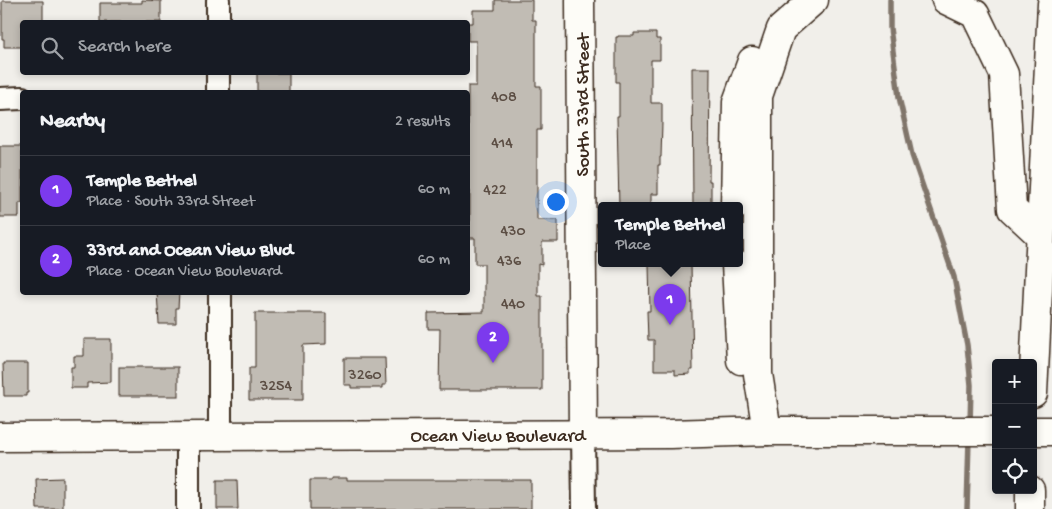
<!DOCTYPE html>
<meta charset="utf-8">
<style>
:root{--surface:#171b24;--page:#20242c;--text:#f1f3f6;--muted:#9ea1a6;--line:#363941;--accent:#7c3aed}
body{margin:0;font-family:"Gochi Hand",sans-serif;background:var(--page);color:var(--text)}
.controls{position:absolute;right:15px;bottom:15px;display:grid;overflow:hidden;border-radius:5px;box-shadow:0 2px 8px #0003}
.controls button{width:45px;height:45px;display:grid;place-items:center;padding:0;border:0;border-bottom:1px solid var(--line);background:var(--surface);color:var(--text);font:25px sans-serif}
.you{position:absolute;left:555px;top:201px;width:18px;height:18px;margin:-12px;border:4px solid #fff;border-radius:50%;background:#1a73e8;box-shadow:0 0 0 8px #1a73e833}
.badge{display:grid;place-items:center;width:32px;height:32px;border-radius:50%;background:var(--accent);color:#fff;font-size:16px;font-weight:700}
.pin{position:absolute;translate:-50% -41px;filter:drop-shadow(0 1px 2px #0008)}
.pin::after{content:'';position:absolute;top:26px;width:18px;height:15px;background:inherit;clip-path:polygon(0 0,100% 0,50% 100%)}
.popup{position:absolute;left:598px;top:202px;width:145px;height:65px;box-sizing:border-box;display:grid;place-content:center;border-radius:5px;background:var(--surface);filter:drop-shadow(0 1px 4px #0005);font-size:16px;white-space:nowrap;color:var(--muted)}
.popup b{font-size:19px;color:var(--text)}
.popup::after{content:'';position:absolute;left:50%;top:100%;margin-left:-10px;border:10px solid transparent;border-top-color:var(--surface)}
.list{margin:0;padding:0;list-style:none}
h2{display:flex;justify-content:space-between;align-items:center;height:65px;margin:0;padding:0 20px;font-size:21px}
h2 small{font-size:16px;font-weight:400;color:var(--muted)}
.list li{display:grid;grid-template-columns:32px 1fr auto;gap:15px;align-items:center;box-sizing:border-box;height:70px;padding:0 20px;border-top:1px solid var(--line)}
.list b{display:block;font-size:19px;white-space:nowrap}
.list p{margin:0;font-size:16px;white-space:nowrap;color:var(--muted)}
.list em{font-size:16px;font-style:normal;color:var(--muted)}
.icon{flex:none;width:28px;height:28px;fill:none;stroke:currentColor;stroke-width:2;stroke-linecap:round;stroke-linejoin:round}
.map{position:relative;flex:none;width:1052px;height:509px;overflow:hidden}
.search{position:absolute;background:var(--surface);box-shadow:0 2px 8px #0003;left:20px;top:20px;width:450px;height:55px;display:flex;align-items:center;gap:12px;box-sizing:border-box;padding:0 18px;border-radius:5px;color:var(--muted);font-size:19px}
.panel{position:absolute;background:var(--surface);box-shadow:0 2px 8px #0003;left:20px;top:90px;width:450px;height:205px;border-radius:5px}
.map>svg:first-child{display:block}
</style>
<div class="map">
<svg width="1052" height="509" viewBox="0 0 1052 509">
<rect width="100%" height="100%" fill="#f1efea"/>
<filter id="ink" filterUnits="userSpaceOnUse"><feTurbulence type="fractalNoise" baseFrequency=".02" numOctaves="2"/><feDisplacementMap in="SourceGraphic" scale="10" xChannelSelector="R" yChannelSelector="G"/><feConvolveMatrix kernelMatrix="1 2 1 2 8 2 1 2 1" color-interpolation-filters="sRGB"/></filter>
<g filter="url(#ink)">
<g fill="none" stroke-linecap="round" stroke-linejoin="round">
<!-- stream -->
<g stroke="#80746b" stroke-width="5.5">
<polyline points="890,0 890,28 899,97 912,155 954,277 967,345 971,385 970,425"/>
<polyline points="967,509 969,439"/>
</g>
</g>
<!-- building -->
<g fill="#c1bcb4" stroke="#3b2a1e">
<polygon points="142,0 161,1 161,22 100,22 100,3 142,3"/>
<polygon points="495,0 532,0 532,20 536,20 536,86 541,86 541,130 537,130 537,220 558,220 558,242 542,242 542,265 538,264 538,296 542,296 542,390 439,390 440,329 428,329 428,313 484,312 484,264 475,264 475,238 468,238 468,221 470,221 470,191 468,191 468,86 476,86 476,41 468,41 468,23 473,23 473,10 495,10"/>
<polygon points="2,1 43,1 43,22 22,22 22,47 4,47 4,39 2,39"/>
<polygon points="634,33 656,33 656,39 660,39 660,60 651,60 651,103 662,103 662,123 661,157 660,157 660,165 658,165 658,194 651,194 651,206 619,206 617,116 619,116 619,82 616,82 616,37 618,37 618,36 634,36"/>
<polygon points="692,68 710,68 709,181 711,181 711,206 693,206"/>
<rect x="257" y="73" width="32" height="19"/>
<polygon points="0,146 22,146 22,203 19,203 19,217 0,217"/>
<polygon points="649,264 691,264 693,370 690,370 690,374 675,375 675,370 654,370 654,340 648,340 647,311 650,311"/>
<polygon points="157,292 179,292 178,308 176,308 176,324 159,324"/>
<polygon points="255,313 326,313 326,344 303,345 303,400 249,400 249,368 255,368"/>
<polygon points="84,339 111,339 111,382 87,383 87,388 71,388 71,367 74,367 74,356 84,356"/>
<polygon points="344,358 385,358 386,385 382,385 382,388 351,388 351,385 344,385"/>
<polygon points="3,363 28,363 28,393 26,393 26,396 4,396"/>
<rect x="119" y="367" width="59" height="29"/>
<polygon points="63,478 63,509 37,509 36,479"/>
<polygon points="331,478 347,478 347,480 531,480 531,509 310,509 310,480 331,480"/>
<polygon points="217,480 237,480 238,509 217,509"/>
</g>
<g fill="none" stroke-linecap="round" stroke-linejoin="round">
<!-- street casing -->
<g stroke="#3b2a1e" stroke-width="26">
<g id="street">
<polyline points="218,0 218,22"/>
<polyline points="218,72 218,92"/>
<polyline points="0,99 22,98"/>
<polyline points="220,292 220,436"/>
<polyline points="583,434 584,509"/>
<polyline points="188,436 188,509"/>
</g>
</g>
<!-- secondary casing -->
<g stroke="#3b2a1e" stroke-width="31">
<g id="secondary">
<polyline points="580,0 583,434"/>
<polyline points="1033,431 1052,431"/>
<polyline points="0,437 670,434 767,431 996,431"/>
</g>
</g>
<!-- highway casing -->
<g stroke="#3b2a1e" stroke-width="31">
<g id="highway">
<polyline points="946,0 975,14 1004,74 1012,209 1040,235"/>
<polyline points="735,206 737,102 752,61"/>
<polyline points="736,264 741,360"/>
<polyline points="1033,393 1052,4"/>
<polyline points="767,431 758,374 758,96 781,29 814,0"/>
<polyline points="1030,509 1030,490"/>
</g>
</g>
<!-- street -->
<use href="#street" stroke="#fdfcf7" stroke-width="22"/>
<!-- secondary -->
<use href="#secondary" stroke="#fdfcf7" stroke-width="28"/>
<!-- highway -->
<use href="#highway" stroke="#fdfcf7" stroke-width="28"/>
</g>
</g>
<g text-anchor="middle" stroke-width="4.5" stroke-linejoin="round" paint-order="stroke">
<!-- number labels -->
<g font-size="16" fill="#5c4e44">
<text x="504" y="101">408</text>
<text x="502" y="147">414</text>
<text x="495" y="194">422</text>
<text x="513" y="235">430</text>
<text x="509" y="265">436</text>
<text x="513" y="308">440</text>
<text x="365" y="379">3260</text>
<text x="276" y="390">3254</text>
</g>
<!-- street labels -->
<g font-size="19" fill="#3b2a1e" stroke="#fdfcf7">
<text transform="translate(581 105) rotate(-90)" y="7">South 33rd Street</text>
<text x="498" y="441">Ocean View Boulevard</text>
</g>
</g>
</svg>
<div class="controls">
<button>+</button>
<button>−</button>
<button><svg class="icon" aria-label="locate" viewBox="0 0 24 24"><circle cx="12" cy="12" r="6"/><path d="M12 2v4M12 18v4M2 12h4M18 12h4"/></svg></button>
</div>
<div class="you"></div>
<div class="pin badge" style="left:670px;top:325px">1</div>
<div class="popup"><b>Temple Bethel</b>Place</div>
<div class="pin badge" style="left:493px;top:363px">2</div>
<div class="search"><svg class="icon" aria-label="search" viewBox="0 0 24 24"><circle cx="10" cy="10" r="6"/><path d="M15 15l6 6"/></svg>Search here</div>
<section class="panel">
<h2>Nearby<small>2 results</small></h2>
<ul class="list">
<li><span class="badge">1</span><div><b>Temple Bethel</b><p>Place · South 33rd Street</p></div><em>60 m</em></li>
<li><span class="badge">2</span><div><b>33rd and Ocean View Blvd</b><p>Place · Ocean View Boulevard</p></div><em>60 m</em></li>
</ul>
</section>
</div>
